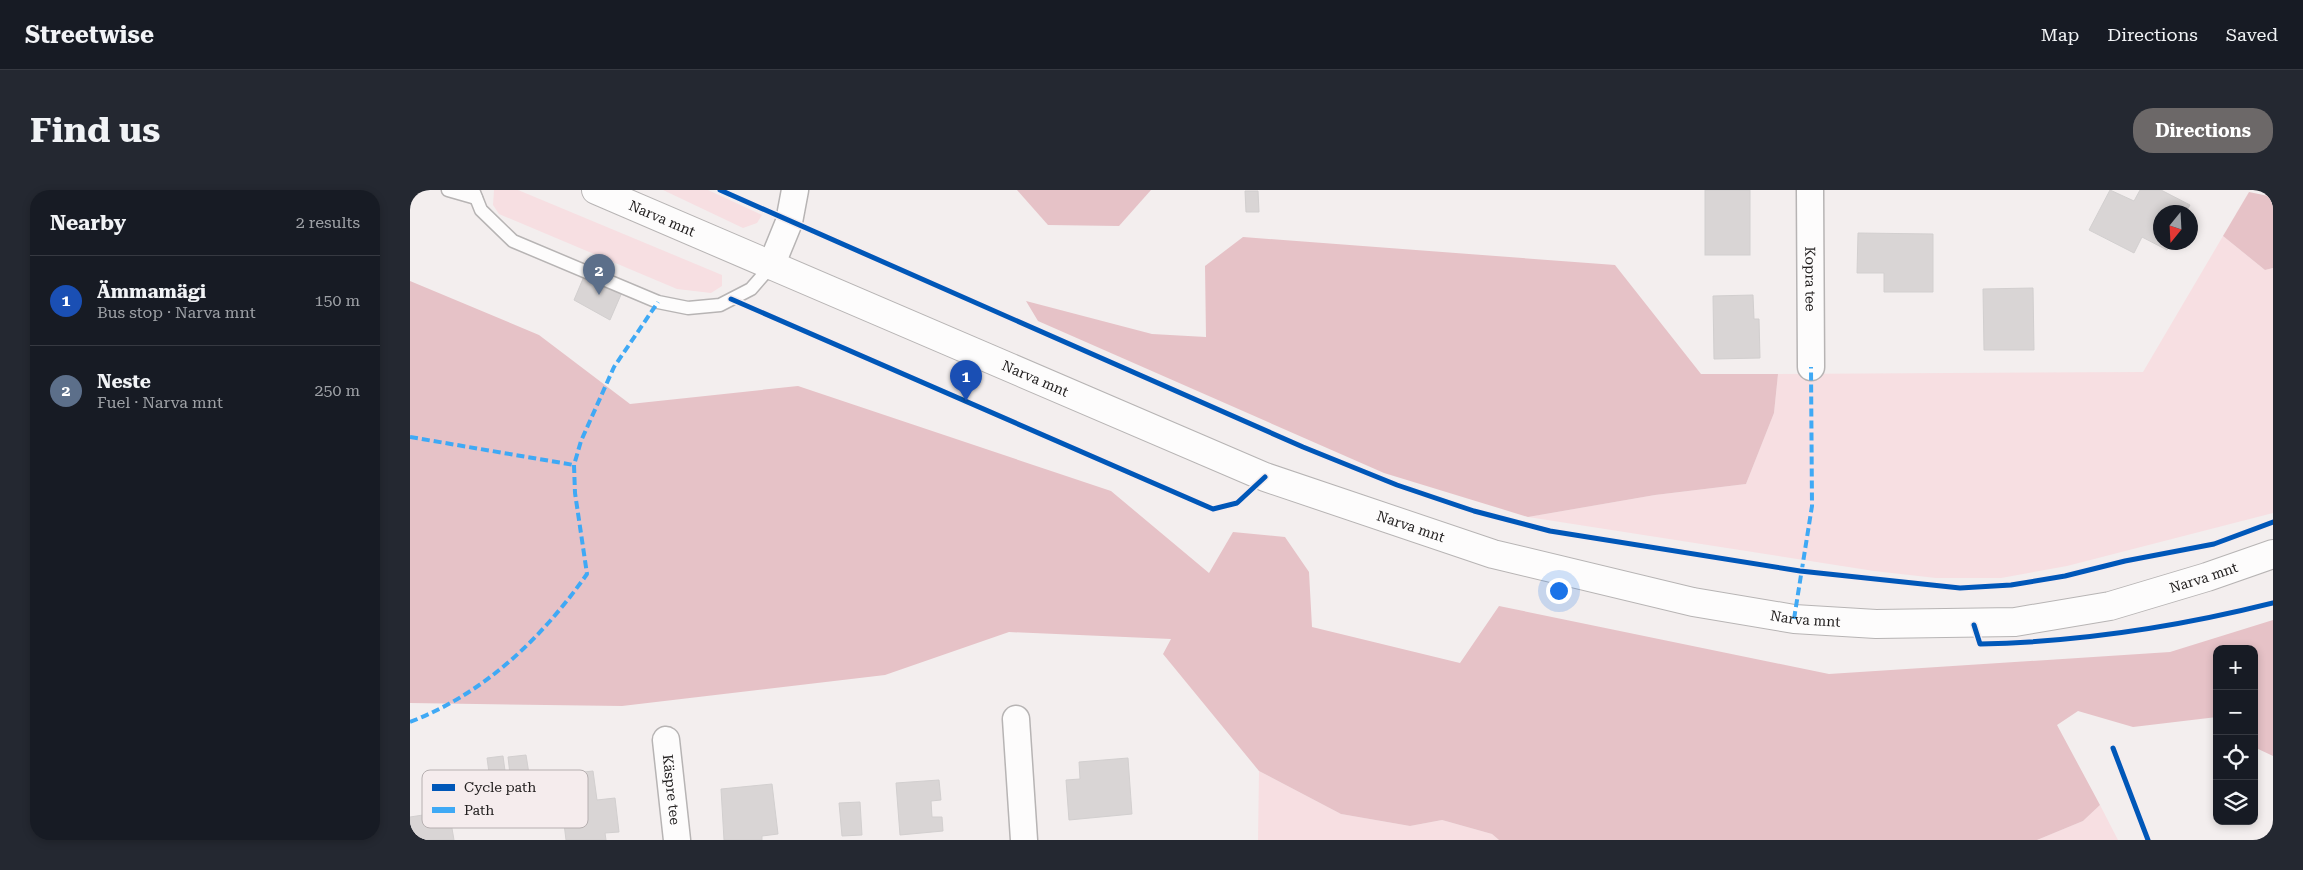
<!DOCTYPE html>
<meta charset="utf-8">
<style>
:root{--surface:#171b24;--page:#242831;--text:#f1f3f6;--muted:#9ea1a6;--line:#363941;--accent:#6c6868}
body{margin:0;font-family:"Roboto Serif",serif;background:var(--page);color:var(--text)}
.controls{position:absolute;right:15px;bottom:15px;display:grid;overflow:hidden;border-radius:10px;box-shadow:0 2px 8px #0003}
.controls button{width:45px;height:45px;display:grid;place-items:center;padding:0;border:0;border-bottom:1px solid var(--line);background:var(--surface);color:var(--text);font:25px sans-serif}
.compass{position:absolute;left:1743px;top:15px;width:45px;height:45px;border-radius:50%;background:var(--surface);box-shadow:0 2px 8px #0003;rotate:198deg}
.you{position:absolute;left:1148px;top:400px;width:18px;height:18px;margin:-12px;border:4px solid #fff;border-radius:50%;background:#1a73e8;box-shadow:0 0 0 8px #1a73e833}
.badge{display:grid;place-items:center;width:32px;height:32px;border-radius:50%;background:var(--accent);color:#fff;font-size:16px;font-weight:700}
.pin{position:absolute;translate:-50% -41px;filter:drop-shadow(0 1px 2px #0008)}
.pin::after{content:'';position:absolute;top:26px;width:18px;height:15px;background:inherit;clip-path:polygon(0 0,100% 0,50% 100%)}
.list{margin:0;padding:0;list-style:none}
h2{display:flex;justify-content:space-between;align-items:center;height:65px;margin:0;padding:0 20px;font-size:21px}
h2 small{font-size:16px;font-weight:400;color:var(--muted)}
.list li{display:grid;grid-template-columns:32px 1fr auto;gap:15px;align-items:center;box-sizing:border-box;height:90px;padding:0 20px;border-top:1px solid var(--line)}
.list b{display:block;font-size:19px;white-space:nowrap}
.list p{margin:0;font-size:16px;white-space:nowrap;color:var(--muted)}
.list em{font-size:16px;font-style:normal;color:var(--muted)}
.icon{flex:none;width:28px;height:28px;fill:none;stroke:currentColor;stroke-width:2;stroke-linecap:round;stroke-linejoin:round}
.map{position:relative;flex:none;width:1863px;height:650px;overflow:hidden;border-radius:20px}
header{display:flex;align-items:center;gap:30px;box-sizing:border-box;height:70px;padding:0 25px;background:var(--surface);border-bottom:1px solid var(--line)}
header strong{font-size:24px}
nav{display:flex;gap:28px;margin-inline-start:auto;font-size:18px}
.intro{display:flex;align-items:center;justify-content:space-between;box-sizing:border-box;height:120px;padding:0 30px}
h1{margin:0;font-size:35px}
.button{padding:12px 22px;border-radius:20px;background:var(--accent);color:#fff;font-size:18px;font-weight:700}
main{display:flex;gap:30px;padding:0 30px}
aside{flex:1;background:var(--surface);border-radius:20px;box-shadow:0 2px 8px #0003}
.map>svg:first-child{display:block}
</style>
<header>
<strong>Streetwise</strong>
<nav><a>Map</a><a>Directions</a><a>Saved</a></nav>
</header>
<div class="intro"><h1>Find us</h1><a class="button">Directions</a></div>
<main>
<aside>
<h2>Nearby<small>2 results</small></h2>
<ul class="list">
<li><span class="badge" style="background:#1a4fb4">1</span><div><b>Ämmamägi</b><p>Bus stop · Narva mnt</p></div><em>150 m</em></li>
<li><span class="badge" style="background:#5c6f8a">2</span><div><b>Neste</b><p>Fuel · Narva mnt</p></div><em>250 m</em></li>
</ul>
</aside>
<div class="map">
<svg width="1863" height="650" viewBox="0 0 1863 650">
<rect width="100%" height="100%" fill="#f3eeee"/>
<!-- green -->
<g fill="#f7dfe2">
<polygon points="84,0 108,0 312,85 312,96 301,103 267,99 89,24 83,15"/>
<polygon points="253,0 298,0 352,25 347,33 333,38"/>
<polygon points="1813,46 1855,80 1863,78 1863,323 1657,376 1591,388 1526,388 1464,381 1118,327 1245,305 1336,294 1364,223 1368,184 1733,182"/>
<polygon points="849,581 931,624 1000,636 1032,630 1082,644 1089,650 848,650"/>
<polygon points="1690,615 1708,650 1627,650 1673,631"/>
</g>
<!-- forest -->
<g fill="#e6c2c7">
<polygon points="607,0 741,0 709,36 638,35"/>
<polygon points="1839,2 1863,7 1863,78 1855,80 1813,46"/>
<polygon points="833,47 1205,75 1291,184 1368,184 1364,223 1336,294 1245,305 1118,327 974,283 628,131 616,111 742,144 796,147 795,76"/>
<polygon points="0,91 129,145 220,214 388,196 701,301 799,383 823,342 875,347 899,382 902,437 1050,473 1089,416 1419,484 1760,462 1863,430 1863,566 1844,557 1844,459 1807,459 1807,527 1723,537 1668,521 1647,535 1690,615 1673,631 1627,650 1089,650 1082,644 1032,630 1000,636 931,624 849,581 753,464 761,449 599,442 475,485 212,516 0,513"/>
</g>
<!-- building -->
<g fill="#d9d5d5" stroke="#d2cfcf">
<rect x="1295" y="0" width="45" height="65"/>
<polygon points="1700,0 1724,11 1730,0 1751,0 1780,15 1776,22 1750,22 1750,52 1761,52 1757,60 1732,47 1724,63 1679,40"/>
<polygon points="835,1 848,1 849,22 836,22"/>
<polygon points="1448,43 1523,44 1523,102 1474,102 1474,83 1447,83"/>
<polygon points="175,84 213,100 200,130 164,110"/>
<polygon points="1623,98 1624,160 1574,160 1573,99"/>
<polygon points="1343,105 1344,129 1349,129 1350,168 1304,169 1303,106"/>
<polygon points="116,565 120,590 101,593 98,567"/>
<polygon points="93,566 96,588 80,590 77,568"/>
<polygon points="718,568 722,624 659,630 656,590 670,589 669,572"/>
<polygon points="183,581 187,610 205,608 209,642 195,643 196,650 156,650 148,585"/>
<polygon points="529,590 531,610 521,611 522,627 532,627 533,641 490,645 486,593"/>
<polygon points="362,594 368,644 352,646 352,650 314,650 311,599"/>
<polygon points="450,612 452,645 432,646 429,613"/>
<polygon points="39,621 44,650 0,650 0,627"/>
</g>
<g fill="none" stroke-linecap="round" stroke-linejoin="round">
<!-- service casing -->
<g stroke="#b7b4b4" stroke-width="15">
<g id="service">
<polyline points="38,0 66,8"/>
<polyline points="63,0 71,20 103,51 248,112 278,118 310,115 341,99 361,76"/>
</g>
</g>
<!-- minor casing -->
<g stroke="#b7b4b4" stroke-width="29">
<g id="minor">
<path id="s1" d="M1400 0 1401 177"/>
<polyline points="361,76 379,32 385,0"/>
<polyline points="606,529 614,650"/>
<path id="s2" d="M256 550 267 650"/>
</g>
</g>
<!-- secondary casing -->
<g stroke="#b7b4b4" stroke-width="30">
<g id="secondary">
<path id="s3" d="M186 0 855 287 1083 364 1283 412 1384 429 1466 434 1605 432 1700 416 1797 387 1863 364"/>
</g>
</g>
<!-- service -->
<use href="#service" stroke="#fdfcfc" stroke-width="12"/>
<!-- minor -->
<use href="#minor" stroke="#fdfcfc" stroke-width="26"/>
<!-- secondary -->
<use href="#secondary" stroke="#fdfcfc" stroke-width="28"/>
<!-- quiet -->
<g stroke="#3fa9f5" stroke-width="4" stroke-dasharray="8 4" stroke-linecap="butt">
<polyline points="0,247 164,275"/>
<polyline points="1384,429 1402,316 1401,177"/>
<path d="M0 532C75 503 131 449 177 384L165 303 164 275 171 251 204 177 248 112"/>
</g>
<!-- cycleway casing -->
<g stroke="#f5eced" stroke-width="8">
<g id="cycleway">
<polyline points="310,0 893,257 987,295 1064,321 1140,341 1390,381 1550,398 1601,395 1655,386 1715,371 1804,354 1863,332"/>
<polyline points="321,109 803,319 827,313 855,287"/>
<path d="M1564 435 1570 454C1669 452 1767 437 1863 413"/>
<polyline points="1703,558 1738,650"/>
</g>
</g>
<!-- cycleway -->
<use href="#cycleway" stroke="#0057b8" stroke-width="5"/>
</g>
<g text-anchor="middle" stroke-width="5" stroke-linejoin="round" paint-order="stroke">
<!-- street labels -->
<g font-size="14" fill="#232020" stroke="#f5eced">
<text dy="5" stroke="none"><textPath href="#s3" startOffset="72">Narva mnt</textPath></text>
<text dy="5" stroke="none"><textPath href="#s1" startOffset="89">Kopra tee</textPath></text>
<text dy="5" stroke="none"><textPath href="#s3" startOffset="478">Narva mnt</textPath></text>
<text dy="5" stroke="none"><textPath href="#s3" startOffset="882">Narva mnt</textPath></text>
<text dy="5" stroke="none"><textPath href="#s3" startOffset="1692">Narva mnt</textPath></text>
<text dy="5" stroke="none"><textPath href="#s3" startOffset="1288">Narva mnt</textPath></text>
<text dy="5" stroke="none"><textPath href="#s2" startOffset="50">Käspre tee</textPath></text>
</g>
</g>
<!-- legend -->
<rect x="12" y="580" width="166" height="58" rx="8" fill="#f5eced" stroke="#b6afb0" stroke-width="1"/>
<rect x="22" y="594" width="23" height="7" fill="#0057b8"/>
<rect x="22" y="617" width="23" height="6" fill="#3fa9f5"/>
<g font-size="14" fill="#232020">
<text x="54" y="602">Cycle path</text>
<text x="54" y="625">Path</text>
</g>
</svg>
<div class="controls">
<button>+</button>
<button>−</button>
<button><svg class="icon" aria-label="locate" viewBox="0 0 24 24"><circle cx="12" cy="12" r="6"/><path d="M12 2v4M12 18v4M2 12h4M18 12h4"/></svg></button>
<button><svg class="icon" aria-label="layers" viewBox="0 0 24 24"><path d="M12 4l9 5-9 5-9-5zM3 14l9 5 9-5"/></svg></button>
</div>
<svg class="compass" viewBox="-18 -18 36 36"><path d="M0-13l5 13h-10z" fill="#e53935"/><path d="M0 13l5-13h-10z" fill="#9ea1a6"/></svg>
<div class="you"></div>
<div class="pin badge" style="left:556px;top:211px;background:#1a4fb4">1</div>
<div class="pin badge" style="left:189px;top:105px;background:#5c6f8a">2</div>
</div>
</main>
